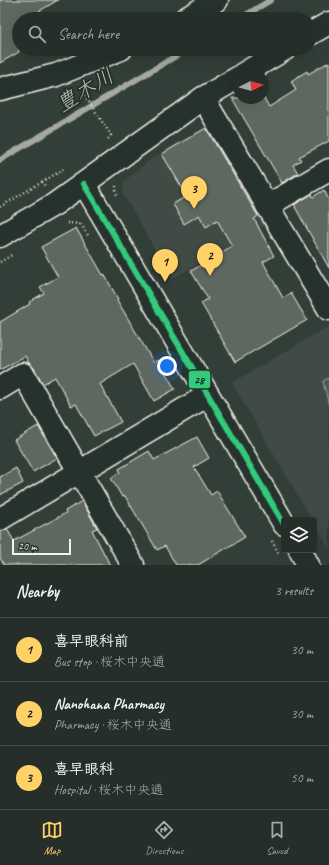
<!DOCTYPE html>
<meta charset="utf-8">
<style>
:root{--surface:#262e2a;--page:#2e3632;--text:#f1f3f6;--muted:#a4a8a8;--line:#424a47;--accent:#ffd166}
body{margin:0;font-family:Caveat,"Klee One",sans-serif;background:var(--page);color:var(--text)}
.controls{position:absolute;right:12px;bottom:12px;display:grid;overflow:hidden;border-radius:4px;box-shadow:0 4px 16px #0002}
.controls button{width:36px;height:36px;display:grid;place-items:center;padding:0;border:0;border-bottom:1px solid var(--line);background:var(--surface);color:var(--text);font:20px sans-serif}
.compass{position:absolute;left:233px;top:68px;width:36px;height:36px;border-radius:50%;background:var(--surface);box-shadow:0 4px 16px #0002;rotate:84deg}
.scale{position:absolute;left:12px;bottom:10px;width:59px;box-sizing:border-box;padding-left:4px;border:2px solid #f4f1e8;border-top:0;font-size:11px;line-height:14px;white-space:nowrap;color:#f4f1e8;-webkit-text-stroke:3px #26332d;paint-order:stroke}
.you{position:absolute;left:167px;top:366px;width:14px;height:14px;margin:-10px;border:3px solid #fff;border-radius:50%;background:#1a73e8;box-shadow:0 0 0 6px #1a73e833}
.badge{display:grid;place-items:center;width:26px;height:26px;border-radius:50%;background:var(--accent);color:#111;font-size:13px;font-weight:700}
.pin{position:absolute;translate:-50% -33px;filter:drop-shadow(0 1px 2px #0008)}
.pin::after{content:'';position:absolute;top:21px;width:14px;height:12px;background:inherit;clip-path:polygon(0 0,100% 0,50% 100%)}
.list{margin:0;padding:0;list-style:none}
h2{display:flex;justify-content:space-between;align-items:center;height:52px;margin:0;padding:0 16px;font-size:17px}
h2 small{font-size:13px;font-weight:400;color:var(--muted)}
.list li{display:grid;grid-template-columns:26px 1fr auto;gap:12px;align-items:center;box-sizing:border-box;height:64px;padding:0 16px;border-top:1px solid var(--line)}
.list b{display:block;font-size:15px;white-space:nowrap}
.list p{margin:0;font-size:13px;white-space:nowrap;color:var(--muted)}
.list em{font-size:13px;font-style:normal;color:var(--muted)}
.icon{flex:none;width:22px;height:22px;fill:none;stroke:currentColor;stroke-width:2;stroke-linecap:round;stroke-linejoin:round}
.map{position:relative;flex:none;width:329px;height:565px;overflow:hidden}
.search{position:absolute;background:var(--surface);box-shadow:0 4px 16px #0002;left:12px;right:12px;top:12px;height:44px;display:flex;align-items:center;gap:10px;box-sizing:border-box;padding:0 14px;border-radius:22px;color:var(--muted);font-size:15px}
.sheet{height:244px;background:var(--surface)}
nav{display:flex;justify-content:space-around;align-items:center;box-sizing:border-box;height:56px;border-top:1px solid var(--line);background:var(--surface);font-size:11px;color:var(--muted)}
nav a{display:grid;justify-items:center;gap:2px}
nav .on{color:var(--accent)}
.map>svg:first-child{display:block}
</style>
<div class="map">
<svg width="329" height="565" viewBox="0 0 329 565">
<rect width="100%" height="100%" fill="#323e38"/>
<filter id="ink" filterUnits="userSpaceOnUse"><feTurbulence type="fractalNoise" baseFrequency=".025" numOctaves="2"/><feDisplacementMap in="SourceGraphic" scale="8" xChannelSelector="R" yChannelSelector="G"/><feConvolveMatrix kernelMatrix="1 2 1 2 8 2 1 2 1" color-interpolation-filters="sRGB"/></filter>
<g filter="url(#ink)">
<!-- built -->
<g fill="#404b44">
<polygon points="206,126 265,225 172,279 123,194 124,181 154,157"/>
<polygon points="329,326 329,548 314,523 314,520 312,520 232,383"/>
</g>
<!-- green -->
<polygon fill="#4c564f" stroke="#a0a49c" points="329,378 329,406 323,381"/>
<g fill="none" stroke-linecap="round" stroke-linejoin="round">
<!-- stream -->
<g stroke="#a6a9a1" stroke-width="6">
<polyline points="239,19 271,0"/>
<polyline points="0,160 188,49"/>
</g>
</g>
<!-- building -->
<g fill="#5f6861" stroke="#f4f1e8">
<polygon points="0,0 58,0 26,19 19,19 19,52 0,63"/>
<polygon points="329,62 329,141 299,157 301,160 293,165 298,173 282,183 232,98 264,98 269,107 296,90 291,81 307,71 308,74"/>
<polygon points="206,128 258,216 254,219 274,256 263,262 283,298 291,293 307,320 235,362 201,303 208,299 191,271 232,246 217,220 206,227 199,215 184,224 173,204 187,196 162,154"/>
<polygon points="324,190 329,200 329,268 295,207 296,207 294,205 312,194 313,197"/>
<polygon points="76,228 103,275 104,274 118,299 117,300 154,363 158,360 175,389 154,401 133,364 100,384 121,422 94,436 76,404 71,406 55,377 43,384 34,368 29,363 25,356 0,370 0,322 30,304 29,302 44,293 40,287 58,277 41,247"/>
<polygon points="38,426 57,458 33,472 14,440"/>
<polygon points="197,437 209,458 194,467 211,495 217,491 245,537 198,565 176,565 165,546 157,550 125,496 122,497 111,478 120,472 119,469 149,451 154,460"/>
<polygon points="16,468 23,483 0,495 0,477"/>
<polygon points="82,501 97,528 92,530 110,565 4,565 0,558 0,531 7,529 14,541 66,513 65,511"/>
</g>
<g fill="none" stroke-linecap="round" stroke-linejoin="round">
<!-- minor casing -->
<g stroke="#f4f1e8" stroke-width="25">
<g id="minor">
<polyline points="185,19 217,0"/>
<polyline points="310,34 329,23"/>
<polyline points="243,74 285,49"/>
<polyline points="0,89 56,75 121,49"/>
<polyline points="203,98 329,309"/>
<polyline points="84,184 284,524"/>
<polyline points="267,206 329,170"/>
<polyline points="0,236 55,204 203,98 239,77"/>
<polyline points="0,388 23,374 133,565"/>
<polyline points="0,519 208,395"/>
<polyline points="300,550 308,565"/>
</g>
</g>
<!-- path -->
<g stroke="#f4f1e8" stroke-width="2.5" stroke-dasharray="1 3" stroke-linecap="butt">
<polyline points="83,87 85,96 111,135 108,139"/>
<polyline points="42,182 66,168"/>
<polyline points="116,186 117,197"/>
<polyline points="0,207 42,182 45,186"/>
<polyline points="67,223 81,224"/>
<polyline points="81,224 89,237"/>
<polyline points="0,262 12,255"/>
<polyline points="272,541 279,554"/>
</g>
<!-- minor -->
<use href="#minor" stroke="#26332d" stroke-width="22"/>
<!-- bus-1 casing -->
<g stroke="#26332d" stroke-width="9">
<polyline id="bus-1" points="84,184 284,524"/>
</g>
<!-- bus-1 -->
<use href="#bus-1" stroke="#33ca7d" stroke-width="6"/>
</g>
</g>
<g text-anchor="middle" stroke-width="4" stroke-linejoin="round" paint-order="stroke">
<!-- water labels -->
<g font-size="21" font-style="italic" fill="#babbb3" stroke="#26332d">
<text transform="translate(85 90) rotate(-31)" y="7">豊木川</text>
</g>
</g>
<rect stroke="#26332d" stroke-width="1.5" x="188" y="370" width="23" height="19" rx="4" fill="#33ca7d"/>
<g font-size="11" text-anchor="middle" font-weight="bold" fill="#111">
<text x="199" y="384">28</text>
</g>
</svg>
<div class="controls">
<button><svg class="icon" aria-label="layers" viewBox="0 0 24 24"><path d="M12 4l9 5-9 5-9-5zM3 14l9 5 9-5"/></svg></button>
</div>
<svg class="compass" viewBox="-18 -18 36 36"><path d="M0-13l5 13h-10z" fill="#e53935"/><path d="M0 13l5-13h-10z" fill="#a4a8a8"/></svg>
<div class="scale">20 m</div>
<div class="you"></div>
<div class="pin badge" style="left:165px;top:282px">1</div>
<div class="pin badge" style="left:210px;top:276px">2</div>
<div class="pin badge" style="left:194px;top:209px">3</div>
<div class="search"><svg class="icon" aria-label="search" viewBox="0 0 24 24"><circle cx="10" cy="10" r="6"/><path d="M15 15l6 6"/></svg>Search here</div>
</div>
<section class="sheet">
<h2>Nearby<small>3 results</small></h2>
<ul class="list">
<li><span class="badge">1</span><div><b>喜早眼科前</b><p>Bus stop · 桜木中央通</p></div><em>30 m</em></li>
<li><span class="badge">2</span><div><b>Nanohana Pharmacy</b><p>Pharmacy · 桜木中央通</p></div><em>30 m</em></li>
<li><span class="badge">3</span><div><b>喜早眼科</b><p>Hospital · 桜木中央通</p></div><em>50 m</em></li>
</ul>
</section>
<nav>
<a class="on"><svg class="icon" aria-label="map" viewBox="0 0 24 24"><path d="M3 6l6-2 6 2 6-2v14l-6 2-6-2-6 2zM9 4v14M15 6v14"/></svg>Map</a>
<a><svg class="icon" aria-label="directions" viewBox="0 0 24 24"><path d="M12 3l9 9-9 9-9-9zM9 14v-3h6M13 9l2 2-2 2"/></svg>Directions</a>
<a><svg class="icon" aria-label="saved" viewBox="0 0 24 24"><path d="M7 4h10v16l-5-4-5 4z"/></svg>Saved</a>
</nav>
